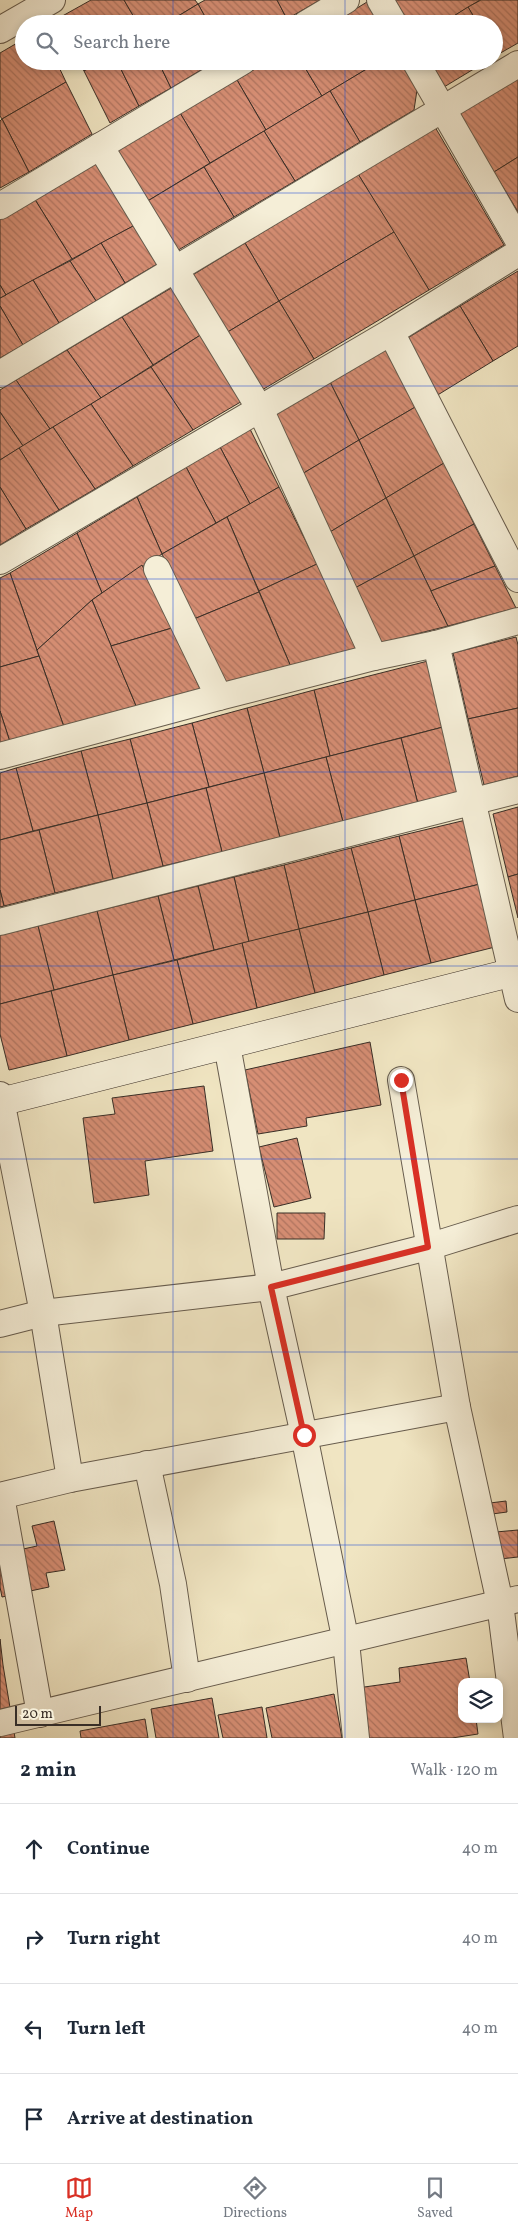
<!DOCTYPE html>
<meta charset="utf-8">
<style>
:root{--surface:#fff;--page:#f2f2f3;--text:#1f2937;--muted:#747a83;--line:#e0e1e3;--accent:#d93025}
body{margin:0;font-family:Vollkorn,serif;background:var(--page);color:var(--text)}
.controls{position:absolute;right:15px;bottom:15px;display:grid;overflow:hidden;border-radius:10px;box-shadow:0 2px 8px #0003}
.controls button{width:45px;height:45px;display:grid;place-items:center;padding:0;border:0;border-bottom:1px solid var(--line);background:var(--surface);color:var(--text);font:25px sans-serif}
.scale{position:absolute;left:15px;bottom:12px;width:86px;box-sizing:border-box;padding-left:5px;border:2px solid #392e26;border-top:0;font-size:14px;line-height:18px;white-space:nowrap;color:#392e26;-webkit-text-stroke:4px #f5eed7;paint-order:stroke}
.stop{position:absolute;width:15px;height:15px;margin:-11px;border:4px solid #d93025;border-radius:50%;background:#fff}
.stop.end{background:#d93025;border-color:#fff;box-shadow:0 1px 5px #0008}
.list{margin:0;padding:0;list-style:none}
h2{display:flex;justify-content:space-between;align-items:center;height:65px;margin:0;padding:0 20px;font-size:21px}
h2 small{font-size:16px;font-weight:400;color:var(--muted)}
.list li{display:grid;grid-template-columns:32px 1fr auto;gap:15px;align-items:center;box-sizing:border-box;height:90px;padding:0 20px;border-top:1px solid var(--line)}
.list b{display:block;font-size:19px;white-space:nowrap}
.list em{font-size:16px;font-style:normal;color:var(--muted)}
.icon{flex:none;width:28px;height:28px;fill:none;stroke:currentColor;stroke-width:2;stroke-linecap:round;stroke-linejoin:round}
.map{position:relative;flex:none;width:518px;height:1738px;overflow:hidden}
.search{position:absolute;background:var(--surface);box-shadow:0 2px 8px #0003;left:15px;right:15px;top:15px;height:55px;display:flex;align-items:center;gap:12px;box-sizing:border-box;padding:0 18px;border-radius:28px;color:var(--muted);font-size:19px}
.sheet{height:425px;background:var(--surface)}
nav{display:flex;justify-content:space-around;align-items:center;box-sizing:border-box;height:70px;border-top:1px solid var(--line);background:var(--surface);font-size:14px;color:var(--muted)}
nav a{display:grid;justify-items:center;gap:2px}
nav .on{color:var(--accent)}
.map>svg:first-child{display:block}
</style>
<div class="map">
<svg width="518" height="1738" viewBox="0 0 518 1738">
<defs>
<pattern id="building-back-hatch" width="6" height="6" patternUnits="userSpaceOnUse" patternTransform="scale(1.25)"><rect width="6" height="6" fill="#d68e74"/><path d="M-1 5l2 2M0 0l6 6M5-1l2 2" fill="none" stroke="#af745f"/></pattern>
</defs>
<rect width="100%" height="100%" fill="#f0e5c2"/>
<filter id="stains"><feTurbulence type="fractalNoise" baseFrequency=".004" numOctaves="4"/><feColorMatrix values="0 0 0 0 .2 0 0 0 0 .09 0 0 0 0 .02 0 0 0 .5 -.17"/></filter>
<radialGradient id="worn" r=".72"><stop offset=".6" stop-color="#630" stop-opacity="0"/><stop offset="1" stop-color="#630" stop-opacity=".3"/></radialGradient>
<!-- building -->
<g fill="url(#building-back-hatch)" stroke="#392e26">
<polygon points="91,0 124,0 138,24 60,24 57,19"/>
<polygon points="124,0 195,0 198,4 165,24 138,24"/>
<polygon points="205,0 277,0 287,19 279,24 209,24 198,4"/>
<polygon points="277,0 320,0 287,19"/>
<polygon points="392,0 480,0 441,24 406,24"/>
<polygon points="481,0 518,0 518,43 497,55 494,50 494,24 478,24 468,7"/>
<polygon points="367,2 379,24 331,24"/>
<polygon points="198,4 209,24 165,24"/>
<polygon points="468,7 478,24 441,24"/>
<polygon points="24,39 24,61 56,61 66,82 2,119 0,116 0,53"/>
<polygon points="78,61 101,61 84,71"/>
<polygon points="101,61 117,61 139,106 110,123 84,71"/>
<polygon points="117,61 158,61 171,88 139,106"/>
<polygon points="158,61 216,61 171,88"/>
<polygon points="268,61 301,61 322,96 266,130 237,80"/>
<polygon points="301,61 380,61 322,96"/>
<polygon points="380,61 400,61 417,90 414,110 360,142 330,91"/>
<polygon points="429,61 487,61 444,87"/>
<polygon points="518,77 518,157 494,172 458,113"/>
<polygon points="237,80 266,130 210,163 180,113"/>
<polygon points="66,82 92,134 29,172 2,119"/>
<polygon points="330,91 360,142 295,181 264,131"/>
<polygon points="180,113 210,163 146,202 116,150"/>
<polygon points="2,119 29,172 0,188 0,121"/>
<polygon points="435,127 504,245 429,290 358,174"/>
<polygon points="264,131 295,181 234,217 204,167"/>
<polygon points="518,157 518,212 494,172"/>
<polygon points="100,160 137,224 72,259 34,198"/>
<polygon points="204,167 234,217 175,252 146,202"/>
<polygon points="358,174 394,232 279,301 245,243"/>
<polygon points="34,198 72,259 6,295 0,285 0,218"/>
<polygon points="137,224 159,263 125,283 101,243"/>
<polygon points="394,232 429,290 314,359 279,301"/>
<polygon points="101,243 125,283 96,301 70,261"/>
<polygon points="245,243 279,301 226,333 191,276"/>
<polygon points="70,261 96,301 59,323 33,280"/>
<polygon points="518,271 518,346 493,361 460,306"/>
<polygon points="33,280 59,323 23,345 0,306 0,298"/>
<polygon points="0,285 6,295 0,298"/>
<polygon points="173,287 202,334 153,365 122,317"/>
<polygon points="279,301 314,359 262,390 226,333"/>
<polygon points="0,306 23,345 0,358"/>
<polygon points="460,306 493,361 436,396 406,339"/>
<polygon points="122,317 153,365 101,398 67,350"/>
<polygon points="202,334 244,400 193,430 151,367"/>
<polygon points="388,348 417,406 359,440 330,382"/>
<polygon points="67,350 101,398 50,429 16,380"/>
<polygon points="151,367 193,430 133,466 91,404"/>
<polygon points="16,380 50,429 23,446 0,412 0,390"/>
<polygon points="330,382 359,440 302,474 273,416"/>
<polygon points="91,404 133,466 95,489 53,427"/>
<polygon points="417,406 444,463 386,498 359,440"/>
<polygon points="0,412 23,446 0,460"/>
<polygon points="53,427 95,489 59,510 19,448"/>
<polygon points="250,429 279,487 250,504 220,447"/>
<polygon points="359,440 386,498 330,532 302,474"/>
<polygon points="220,447 250,504 216,523 186,467"/>
<polygon points="19,448 59,510 26,529 0,487 0,460"/>
<polygon points="444,463 474,524 414,556 386,498"/>
<polygon points="186,467 216,523 162,554 137,497"/>
<polygon points="0,487 26,529 0,545"/>
<polygon points="279,487 317,564 259,591 227,517"/>
<polygon points="137,497 162,554 102,593 77,533"/>
<polygon points="386,498 414,556 355,588 330,532"/>
<polygon points="227,517 259,592 194,619 162,554"/>
<polygon points="474,524 495,566 431,591 414,556"/>
<polygon points="77,533 102,593 92,600 37,650 10,573"/>
<polygon points="414,556 448,626 380,643 355,588"/>
<polygon points="317,564 357,651 291,667 259,591"/>
<polygon points="142,565 172,628 111,646 92,600"/>
<polygon points="495,566 516,608 448,626 431,591"/>
<polygon points="10,573 39,656 0,667 0,578"/>
<polygon points="259,592 291,667 225,684 194,619"/>
<polygon points="92,600 137,708 64,727 37,650"/>
<polygon points="172,628 201,691 137,708 111,646"/>
<polygon points="516,637 518,645 518,708 468,719 453,653"/>
<polygon points="39,656 64,727 10,742 0,711 0,667"/>
<polygon points="428,661 443,727 330,756 314,690"/>
<polygon points="314,690 330,756 264,773 247,708"/>
<polygon points="247,708 264,773 209,787 192,723"/>
<polygon points="518,708 518,776 484,785 468,719"/>
<polygon points="0,711 10,742 0,744"/>
<polygon points="192,723 209,787 147,803 130,739"/>
<polygon points="443,727 459,794 418,804 401,738"/>
<polygon points="401,738 418,804 343,822 326,757"/>
<polygon points="130,739 147,803 98,815 81,751"/>
<polygon points="81,751 98,815 33,831 16,768"/>
<polygon points="326,757 343,822 280,838 264,773"/>
<polygon points="16,768 33,831 0,840 0,773"/>
<polygon points="264,773 280,838 222,852 206,788"/>
<polygon points="206,788 222,852 163,866 147,803"/>
<polygon points="147,803 163,866 113,879 98,815"/>
<polygon points="518,807 518,874 508,877 493,814"/>
<polygon points="98,815 113,879 55,893 39,830"/>
<polygon points="466,820 480,884 415,900 399,836"/>
<polygon points="39,830 55,893 4,906 0,890 0,840"/>
<polygon points="399,836 415,900 368,912 351,848"/>
<polygon points="351,848 368,912 299,929 284,865"/>
<polygon points="284,865 299,929 249,942 234,877"/>
<polygon points="518,874 518,918 508,877"/>
<polygon points="234,877 249,942 214,950 198,886"/>
<polygon points="480,884 495,947 431,963 415,900"/>
<polygon points="198,886 214,950 174,960 158,896"/>
<polygon points="0,890 4,906 0,907"/>
<polygon points="158,896 174,960 113,975 97,911"/>
<polygon points="415,900 431,963 384,975 368,912"/>
<polygon points="97,911 113,975 54,990 38,926"/>
<polygon points="368,912 384,975 315,993 299,929"/>
<polygon points="38,926 54,990 0,1004 0,935"/>
<polygon points="299,929 315,993 257,1008 242,943"/>
<polygon points="242,943 257,1008 193,1024 177,960"/>
<polygon points="177,960 193,1024 129,1040 113,975"/>
<polygon points="113,975 129,1040 67,1056 51,991"/>
<polygon points="51,991 67,1056 9,1070 0,1034 0,1004"/>
<polygon points="370,1042 381,1105 306,1118 307,1126 258,1134 245,1070"/>
<polygon points="204,1086 213,1151 145,1161 149,1195 94,1203 83,1118 115,1114 112,1098"/>
<polygon points="297,1138 311,1198 274,1207 259,1147"/>
<polygon points="277,1213 325,1213 324,1239 277,1239"/>
<polygon points="506,1501 507,1512 492,1514 490,1503"/>
<polygon points="54,1521 65,1570 46,1573 49,1587 2,1597 0,1587 0,1554 37,1546 32,1526"/>
<polygon points="518,1530 518,1557 500,1559 496,1532"/>
<polygon points="0,1639 3,1665 15,1738 0,1738"/>
<polygon points="466,1658 470,1682 462,1682 462,1719 476,1719 478,1734 452,1738 350,1738 343,1690 400,1682 399,1668"/>
<polygon points="334,1694 342,1738 272,1738 266,1708"/>
<polygon points="212,1698 219,1738 156,1738 151,1709"/>
<polygon points="262,1707 267,1738 223,1738 218,1715"/>
<polygon points="145,1719 148,1738 81,1738 80,1731"/>
</g>
<g fill="none" stroke-linecap="round" stroke-linejoin="round">
<!-- street casing -->
<g stroke="#675c4d" stroke-width="28">
<g id="street">
<polyline points="380,0 394,24"/>
<polyline points="306,24 346,0"/>
<polyline points="0,30 52,0"/>
<polyline points="415,61 518,240"/>
<polyline points="100,146 260,409 374,657"/>
<polyline points="0,206 243,61"/>
<polyline points="391,332 518,579"/>
<polyline points="0,374 518,64"/>
<polyline points="0,561 391,332 518,253"/>
<polyline points="157,569 219,697"/>
<polyline points="436,644 518,999"/>
<polyline points="0,756 219,697 374,657 436,644 518,621"/>
<polyline points="0,922 518,790"/>
<polyline points="227,1045 271,1287 304,1435 346,1642 356,1738"/>
<polyline points="401,1080 457,1407 500,1603 517,1738"/>
<polyline points="0,1095 43,1313 70,1479"/>
<polyline points="0,1324 43,1313 271,1287 428,1247 518,1219"/>
<polyline points="147,1464 173,1584 187,1679"/>
<polyline points="0,1496 70,1479 457,1407"/>
<polyline points="1,1496 40,1714"/>
<polyline points="0,1723 518,1599"/>
</g>
</g>
<!-- secondary casing -->
<g stroke="#392e26" stroke-width="29">
<polyline id="secondary" points="0,1102 518,971"/>
</g>
<!-- street -->
<use href="#street" stroke="#f5eed7" stroke-width="26"/>
<!-- secondary -->
<use href="#secondary" stroke="#f5eed7" stroke-width="28"/>
</g>
<g fill="none" stroke-linecap="round" stroke-linejoin="round">
<!-- route -->
<polyline stroke="#d93025" stroke-width="6" points="304,1435 271,1287 428,1247 401,1080"/>
</g>
<!-- grid -->
<path fill="none" stroke="#1d4ed8" stroke-width="1" stroke-opacity="0.55" d="M173 0V24M345 0V24M173 61V1738M345 61V1738M0 193H518M0 386H518M0 579H518M0 772H518M0 966H518M0 1159H518M0 1352H518M0 1545H518"/>
<rect width="100%" height="100%" filter="url(#stains)"/>
<rect width="100%" height="100%" fill="url(#worn)"/>
</svg>
<div class="controls">
<button><svg class="icon" aria-label="layers" viewBox="0 0 24 24"><path d="M12 4l9 5-9 5-9-5zM3 14l9 5 9-5"/></svg></button>
</div>
<div class="scale">20 m</div>
<div class="stop" style="left:304px;top:1435px"></div>
<div class="stop end" style="left:401px;top:1080px"></div>
<div class="search"><svg class="icon" aria-label="search" viewBox="0 0 24 24"><circle cx="10" cy="10" r="6"/><path d="M15 15l6 6"/></svg>Search here</div>
</div>
<section class="sheet">
<h2>2 min<small>Walk · 120 m</small></h2>
<ul class="list">
<li><svg class="icon" aria-label="ahead" viewBox="0 0 24 24"><path d="M12 20V5M6 11l6-6 6 6"/></svg><div><b>Continue</b></div><em>40 m</em></li>
<li><svg class="icon" aria-label="right" viewBox="0 0 24 24"><path d="M7 20v-9h11M14 6l5 5-5 5"/></svg><div><b>Turn right</b></div><em>40 m</em></li>
<li><svg class="icon" aria-label="left" viewBox="0 0 24 24"><path d="M17 20v-9H6M10 6l-5 5 5 5"/></svg><div><b>Turn left</b></div><em>40 m</em></li>
<li><svg class="icon" aria-label="arrive" viewBox="0 0 24 24"><path d="M6 21V4h12l-3 4 3 4H6"/></svg><div><b>Arrive at destination</b></div></li>
</ul>
</section>
<nav>
<a class="on"><svg class="icon" aria-label="map" viewBox="0 0 24 24"><path d="M3 6l6-2 6 2 6-2v14l-6 2-6-2-6 2zM9 4v14M15 6v14"/></svg>Map</a>
<a><svg class="icon" aria-label="directions" viewBox="0 0 24 24"><path d="M12 3l9 9-9 9-9-9zM9 14v-3h6M13 9l2 2-2 2"/></svg>Directions</a>
<a><svg class="icon" aria-label="saved" viewBox="0 0 24 24"><path d="M7 4h10v16l-5-4-5 4z"/></svg>Saved</a>
</nav>
